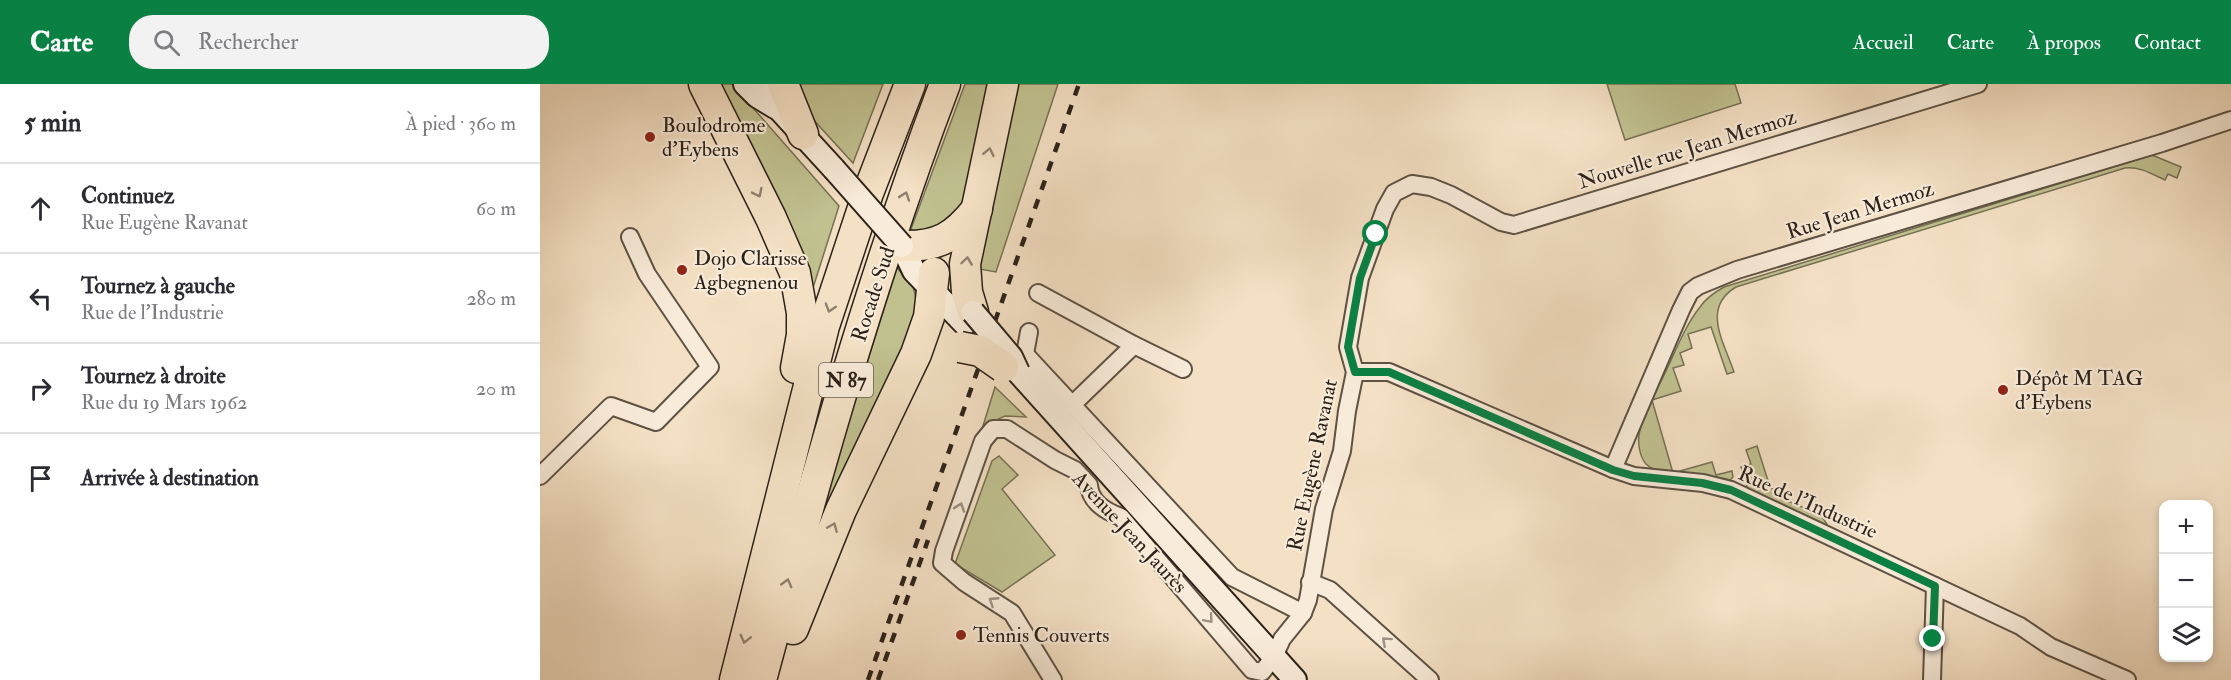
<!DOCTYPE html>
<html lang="fr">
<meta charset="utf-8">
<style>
:root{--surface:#fff;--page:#f2f2f3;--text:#2b2b33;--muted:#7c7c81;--line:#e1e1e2;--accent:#0b8043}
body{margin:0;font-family:"IM FELL Double Pica",serif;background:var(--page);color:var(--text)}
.controls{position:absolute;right:18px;bottom:18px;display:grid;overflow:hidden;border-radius:12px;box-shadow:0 3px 9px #0003}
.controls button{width:54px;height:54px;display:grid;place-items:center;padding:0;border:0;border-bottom:2px solid var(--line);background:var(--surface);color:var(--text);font:30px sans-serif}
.stop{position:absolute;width:18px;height:18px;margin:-14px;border:4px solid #0b8043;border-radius:50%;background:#fff}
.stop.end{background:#0b8043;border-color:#fff;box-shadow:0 2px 6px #0008}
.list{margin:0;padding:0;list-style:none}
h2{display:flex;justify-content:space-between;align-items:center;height:78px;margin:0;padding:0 24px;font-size:26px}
h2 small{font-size:20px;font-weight:400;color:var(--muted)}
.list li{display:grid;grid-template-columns:39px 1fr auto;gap:18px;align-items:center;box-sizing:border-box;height:90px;padding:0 24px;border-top:2px solid var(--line)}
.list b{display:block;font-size:22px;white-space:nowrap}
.list p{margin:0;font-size:20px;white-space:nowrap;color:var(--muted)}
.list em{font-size:20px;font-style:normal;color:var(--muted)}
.icon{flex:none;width:33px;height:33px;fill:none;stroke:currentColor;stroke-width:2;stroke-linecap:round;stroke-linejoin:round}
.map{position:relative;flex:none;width:1691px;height:596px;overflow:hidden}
header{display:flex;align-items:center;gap:36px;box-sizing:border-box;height:84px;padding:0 30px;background:var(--accent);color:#fff}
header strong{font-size:28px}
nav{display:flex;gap:33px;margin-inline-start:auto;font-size:21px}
.search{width:420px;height:54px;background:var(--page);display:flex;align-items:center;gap:15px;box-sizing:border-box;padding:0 21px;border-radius:24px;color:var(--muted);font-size:22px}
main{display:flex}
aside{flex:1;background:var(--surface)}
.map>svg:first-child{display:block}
</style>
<header>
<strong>Carte</strong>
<div class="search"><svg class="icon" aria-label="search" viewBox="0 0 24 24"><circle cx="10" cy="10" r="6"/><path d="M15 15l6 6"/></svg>Rechercher</div>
<nav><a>Accueil</a><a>Carte</a><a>À propos</a><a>Contact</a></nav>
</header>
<main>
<aside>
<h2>5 min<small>À pied · 360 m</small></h2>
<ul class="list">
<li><svg class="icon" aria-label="ahead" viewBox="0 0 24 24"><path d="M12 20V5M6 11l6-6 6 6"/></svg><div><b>Continuez</b><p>Rue Eugène Ravanat</p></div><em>60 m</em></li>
<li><svg class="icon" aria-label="left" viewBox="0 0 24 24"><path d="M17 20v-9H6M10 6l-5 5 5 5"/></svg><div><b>Tournez à gauche</b><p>Rue de l'Industrie</p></div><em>280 m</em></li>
<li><svg class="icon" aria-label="right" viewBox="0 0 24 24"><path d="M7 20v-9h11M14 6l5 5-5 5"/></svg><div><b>Tournez à droite</b><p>Rue du 19 Mars 1962</p></div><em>20 m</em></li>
<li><svg class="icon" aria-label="arrive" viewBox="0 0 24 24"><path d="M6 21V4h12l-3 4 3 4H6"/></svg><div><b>Arrivée à destination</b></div></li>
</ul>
</aside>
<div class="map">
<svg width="1691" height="596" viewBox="0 0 1691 596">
<rect width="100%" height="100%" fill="#f4e0c4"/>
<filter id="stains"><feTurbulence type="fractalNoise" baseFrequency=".00333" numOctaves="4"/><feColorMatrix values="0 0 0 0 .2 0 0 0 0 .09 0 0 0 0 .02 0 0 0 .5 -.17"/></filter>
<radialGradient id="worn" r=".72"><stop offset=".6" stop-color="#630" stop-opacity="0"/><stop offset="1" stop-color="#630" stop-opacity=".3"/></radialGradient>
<!-- green -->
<g fill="#c1c190" stroke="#767255" stroke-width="1.5">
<polygon points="169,0 192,0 299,122 272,207"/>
<polygon points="256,0 343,0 313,79 270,32"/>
<polygon points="425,0 457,0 426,123 382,154 371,145"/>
<polygon points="474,0 518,0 456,188 439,185"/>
<polygon points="1067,0 1195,0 1201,19 1085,56"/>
<path d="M1612 71 1641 83 1637 94 1628 90 1625 96C1612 90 1599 82 1585 84L1196 203C1161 224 1184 258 1194 288L1187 290 1171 243 1148 250 1152 264 1140 269 1144 281 1133 284 1141 307 1112 316 1133 389 1172 378 1176 391 1192 387 1193 393 1190 396C1169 389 1120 395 1106 380 1099 372 1097 356 1100 346 1105 326 1117 306 1126 287 1136 266 1145 242 1160 223 1166 214 1175 208 1184 203Z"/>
<polygon points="357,184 373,202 377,219 372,254 250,522"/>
<polygon points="455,303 486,333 465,332 443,342"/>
<polygon points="1217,362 1230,403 1248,417 1281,431 1290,445 1208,406 1201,383 1211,380 1206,366"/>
<polygon points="459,372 478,391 462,405 515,471 462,508 415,480 452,377"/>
</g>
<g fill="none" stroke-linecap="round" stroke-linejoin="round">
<!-- street casing -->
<g stroke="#5e5244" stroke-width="20">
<g id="street">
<polyline points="498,209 594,261 533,320"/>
<polyline points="489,248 485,270 692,493 763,529"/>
<polyline points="594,261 643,285"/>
<polyline points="815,288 849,288 1073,385 1094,392 1163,399 1191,406 1480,542 1511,563 1587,596"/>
<polyline points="1073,385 1141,226 1150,208 1158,202 1197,186 1622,59 1691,36"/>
<polyline points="0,392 71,322 116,338 170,283 107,190 90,153"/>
<polyline points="770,498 790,506 890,596"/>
<path d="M513 596 472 529 424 498 402 479 404 467 443 357 453 345H467L515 376 535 386 549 401C550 418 567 428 581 433L712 586 722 588 734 573 742 555 763 529 768 516 784 425 802 367 807 327 815 288 808 263 820 194 845 125 854 109 872 100 891 103 911 111 961 138 974 141 1438 0"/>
<polyline points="1392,596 1395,502"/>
</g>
</g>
<!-- secondary casing -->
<g stroke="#2c221a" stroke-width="26">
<g id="secondary">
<polyline points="205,0 217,12 235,23"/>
<polyline points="225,0 239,25 294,85"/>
<polyline points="362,162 374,187 425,240"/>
<polyline points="478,288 755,596"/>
</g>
</g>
<!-- highway casing -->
<g stroke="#2c221a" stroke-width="33">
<g id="highway">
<polyline points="164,0 231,134 255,189 262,229 262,251 256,284"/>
<polyline points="243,0 263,50"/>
<path d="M362 162C398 163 415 153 437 125"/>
<polyline points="433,228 427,208 425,180 463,0"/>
<polyline points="253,545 301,426 376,270 389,233 394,189"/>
<polyline points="195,596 284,242 328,109 370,0"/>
<path d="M221 596C275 395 331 195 405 0"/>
</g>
</g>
<!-- street -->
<use href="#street" stroke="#f8ebd9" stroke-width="16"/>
<!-- secondary -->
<use href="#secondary" stroke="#f8ebd9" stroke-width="22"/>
<!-- highway -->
<use href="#highway" stroke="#f4e0c4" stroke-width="30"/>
<!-- rail -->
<g stroke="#2c221a" stroke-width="4.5" stroke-dasharray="10 10" stroke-linecap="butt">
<polyline points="328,596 539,0"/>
<polyline points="338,596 388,456"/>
</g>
<!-- secondary-bridge casing -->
<g stroke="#2c221a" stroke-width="26" stroke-linecap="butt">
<g id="secondary-bridge">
<polyline points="294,85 362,162"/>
<polyline points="433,228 471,273 478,288"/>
</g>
</g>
<!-- highway-bridge casing -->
<g stroke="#2c221a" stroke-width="33" stroke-linecap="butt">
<polyline id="highway-bridge" points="420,263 440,267 463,283"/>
</g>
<!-- secondary-bridge -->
<use href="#secondary-bridge" stroke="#f8ebd9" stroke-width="22"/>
<!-- highway-bridge -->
<use href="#highway-bridge" stroke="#f4e0c4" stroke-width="30"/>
</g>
<!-- one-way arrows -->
<defs><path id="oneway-chevron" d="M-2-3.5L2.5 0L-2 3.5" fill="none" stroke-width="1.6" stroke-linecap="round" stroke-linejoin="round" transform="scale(1.5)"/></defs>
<g stroke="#90816f">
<use href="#oneway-chevron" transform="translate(449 68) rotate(-78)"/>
<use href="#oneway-chevron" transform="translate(218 109) rotate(64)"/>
<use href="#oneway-chevron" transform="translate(365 112) rotate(-71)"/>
<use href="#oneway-chevron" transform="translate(427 177) rotate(-82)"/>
<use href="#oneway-chevron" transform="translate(290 224) rotate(107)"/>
<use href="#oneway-chevron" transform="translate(293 443) rotate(-67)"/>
<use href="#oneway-chevron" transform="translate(247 499) rotate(-75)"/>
<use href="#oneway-chevron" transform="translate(205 555) rotate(104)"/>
</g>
<g stroke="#9c9183">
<use href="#oneway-chevron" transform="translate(420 423) rotate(-71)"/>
<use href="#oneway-chevron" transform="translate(453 517) rotate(-147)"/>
<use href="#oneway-chevron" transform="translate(669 535) rotate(49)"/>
<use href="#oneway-chevron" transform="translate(846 557) rotate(-138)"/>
</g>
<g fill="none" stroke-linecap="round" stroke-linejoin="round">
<!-- route -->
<polyline stroke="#0b8043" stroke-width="8" points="836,150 820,194 808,263 815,288 849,288 1073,386 1094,392 1162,399 1191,406 1395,502 1393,555"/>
</g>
<!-- markers -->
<g fill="#8f2418" stroke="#f8ebd9" stroke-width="2">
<circle cx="110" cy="53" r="6"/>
<circle cx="142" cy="186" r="6"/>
<circle cx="1463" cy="306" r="6"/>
<circle cx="421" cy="551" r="6"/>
</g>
<g text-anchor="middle" stroke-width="4.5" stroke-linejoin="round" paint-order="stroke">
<!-- shield labels -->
<rect fill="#f8ebd9" stroke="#695e53" stroke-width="1.5" x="279" y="279" width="54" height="34" rx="4.5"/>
<g font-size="20" font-weight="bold" fill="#2c221a">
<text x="306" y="303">N 87</text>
</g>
<!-- poi labels -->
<g font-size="21" fill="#2c221a" stroke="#f8ebd9" text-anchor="start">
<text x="122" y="48">Boulodrome<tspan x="122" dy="24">d'Eybens</tspan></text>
<text x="154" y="181">Dojo Clarisse<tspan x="154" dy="24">Agbegnenou</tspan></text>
<text x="1475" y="301">Dépôt M TAG<tspan x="1475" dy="24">d'Eybens</tspan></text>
<text x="433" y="558">Tennis Couverts</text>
</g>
<!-- street labels -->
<g font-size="21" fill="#2c221a" stroke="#f8ebd9">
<text transform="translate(1147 65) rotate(-17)" y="7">Nouvelle rue Jean Mermoz</text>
<text transform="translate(1320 126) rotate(-17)" y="7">Rue Jean Mermoz</text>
<text transform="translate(333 210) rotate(-72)" y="7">Rocade Sud</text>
<text transform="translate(772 381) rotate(-78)" y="7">Rue Eugène Ravanat</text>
<text transform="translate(1268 418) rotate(24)" y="7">Rue de l'Industrie</text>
<text transform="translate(590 448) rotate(47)" y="7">Avenue Jean Jaurès</text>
</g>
</g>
<rect width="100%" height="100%" filter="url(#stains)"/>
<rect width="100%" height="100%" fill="url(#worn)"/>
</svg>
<div class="controls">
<button>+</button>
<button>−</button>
<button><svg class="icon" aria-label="layers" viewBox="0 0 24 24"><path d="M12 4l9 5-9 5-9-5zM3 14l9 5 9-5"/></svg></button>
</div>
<div class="stop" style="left:836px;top:150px"></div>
<div class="stop end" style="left:1393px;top:555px"></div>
</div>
</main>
